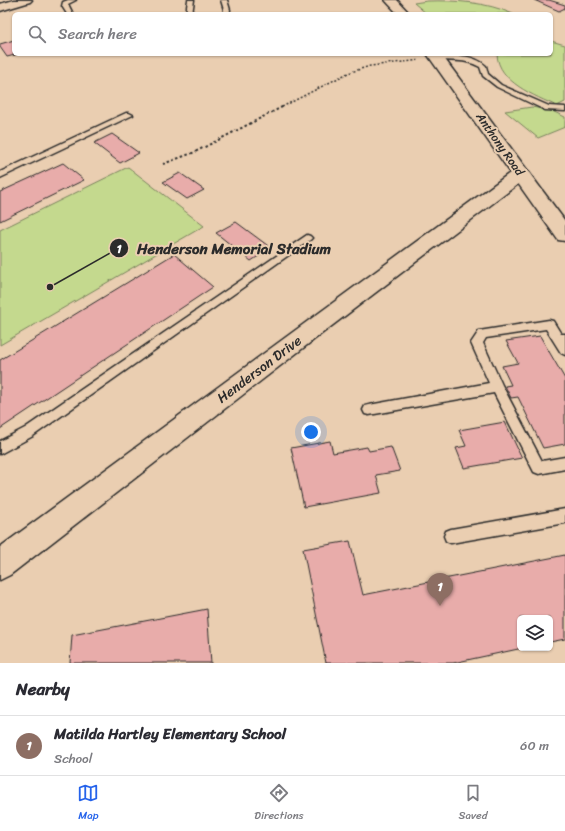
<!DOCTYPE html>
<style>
:root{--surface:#fff;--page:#f2f2f3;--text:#2b2b33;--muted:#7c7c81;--line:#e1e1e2;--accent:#2563eb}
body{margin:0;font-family:Sriracha,sans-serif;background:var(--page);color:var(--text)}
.controls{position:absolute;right:12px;bottom:12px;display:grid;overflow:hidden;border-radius:6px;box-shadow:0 1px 3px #0004}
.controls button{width:36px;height:36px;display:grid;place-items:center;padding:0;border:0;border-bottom:1px solid var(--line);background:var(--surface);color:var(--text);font:20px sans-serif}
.you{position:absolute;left:311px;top:432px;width:14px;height:14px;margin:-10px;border:3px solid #fff;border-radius:50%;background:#1a73e8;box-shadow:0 0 0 6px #1a73e833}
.badge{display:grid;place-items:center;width:26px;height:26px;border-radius:50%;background:var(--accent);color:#fff;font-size:13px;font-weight:700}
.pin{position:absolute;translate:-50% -33px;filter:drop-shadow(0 1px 2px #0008)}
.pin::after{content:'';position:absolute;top:21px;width:14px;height:12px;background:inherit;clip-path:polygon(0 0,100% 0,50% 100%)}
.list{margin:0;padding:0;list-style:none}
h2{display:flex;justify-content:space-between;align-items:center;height:52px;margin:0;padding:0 16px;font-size:17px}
h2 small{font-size:13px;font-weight:400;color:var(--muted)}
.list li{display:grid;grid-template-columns:26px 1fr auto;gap:12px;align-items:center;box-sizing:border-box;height:60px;padding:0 16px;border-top:1px solid var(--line)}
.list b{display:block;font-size:15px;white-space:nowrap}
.list p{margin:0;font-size:13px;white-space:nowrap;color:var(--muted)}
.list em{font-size:13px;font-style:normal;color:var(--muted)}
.icon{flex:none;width:22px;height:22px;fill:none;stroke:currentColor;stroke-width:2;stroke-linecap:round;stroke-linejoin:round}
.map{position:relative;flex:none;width:565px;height:663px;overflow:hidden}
.search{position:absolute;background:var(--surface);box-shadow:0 1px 3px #0004;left:12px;right:12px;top:12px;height:44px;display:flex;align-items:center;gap:10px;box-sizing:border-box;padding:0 14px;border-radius:6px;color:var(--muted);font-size:15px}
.sheet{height:112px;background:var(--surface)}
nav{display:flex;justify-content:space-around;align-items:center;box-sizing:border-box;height:56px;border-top:1px solid var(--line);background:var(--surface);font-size:11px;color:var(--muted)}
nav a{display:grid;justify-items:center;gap:2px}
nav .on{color:var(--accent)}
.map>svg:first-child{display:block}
</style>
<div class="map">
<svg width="565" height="663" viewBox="0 0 565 663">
<rect width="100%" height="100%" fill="#eaceb1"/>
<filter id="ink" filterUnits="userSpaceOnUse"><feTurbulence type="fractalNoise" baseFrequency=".025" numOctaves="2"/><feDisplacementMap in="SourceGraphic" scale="8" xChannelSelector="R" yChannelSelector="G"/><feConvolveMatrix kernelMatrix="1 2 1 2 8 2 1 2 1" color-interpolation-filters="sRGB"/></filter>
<g filter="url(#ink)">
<!-- green -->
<g fill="#c4d98e" stroke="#78825c">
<path d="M427 1C456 0 486 2 513 14H427L414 3Z"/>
<path d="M551 41 565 45V102L557 106C535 96 498 82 497 54H551Z"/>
<polygon points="532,107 552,111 565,117 565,127 538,138 505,111"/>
<polygon points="128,167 204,226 0,345 0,230"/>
</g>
<!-- building -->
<g fill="#e8acaa" stroke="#2b2b2b">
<polygon points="534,0 549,0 565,5 565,8 559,11"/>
<polygon points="14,40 14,54 19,54 7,57 0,47 0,44"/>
<polygon points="112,134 139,153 120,163 94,143"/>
<polygon points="63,163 84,180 0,221 0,192"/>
<polygon points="180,173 204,190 187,199 163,182"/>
<polygon points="236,222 271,248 251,261 216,233"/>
<polygon points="174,254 213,287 0,429 0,360"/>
<polygon points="540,336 565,379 565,444 543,448 518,397 511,398 505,386 511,385 502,366 518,363 506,341"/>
<polygon points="505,422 522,458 464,468 456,448 466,446 459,430"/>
<polygon points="330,441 333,453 367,447 369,451 391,447 400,471 376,475 381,493 304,507 291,448"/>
<polygon points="350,541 363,595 565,555 565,639 550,642 550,618 520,618 520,648 523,648 453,663 326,663 303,549"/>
<polygon points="207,609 211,663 70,663 72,635"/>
</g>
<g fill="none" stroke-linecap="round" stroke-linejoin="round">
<!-- service casing -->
<g stroke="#2b2b2b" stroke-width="3">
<g id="service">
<polygon points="68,0 76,0 68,4 73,14 67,14 62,6 63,2"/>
<polygon points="188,0 194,0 192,14 186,14"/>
<polygon points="221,0 227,0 230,10 229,14 223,14 224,10"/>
<path d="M437 56C453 55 474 54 486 66L488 74 501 85 549 106 565 107V111L545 110 497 87 483 76 480 67C465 58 451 62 435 59V57Z"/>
<polygon points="126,113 129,113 133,115 0,178 0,172"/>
<polygon points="307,235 310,236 312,238 310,240 33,436 0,454 0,441 25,428"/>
<polygon points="549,320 553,321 561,334 565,334 565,355 561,353 546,329 486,338 483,343 502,385 542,461 565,457 565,469 539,474 534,472 494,393 369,415 365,414 363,410 365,406 369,405 489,383 471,343 479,331"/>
<polygon points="565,509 565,523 451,543 446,541 444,536 446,531 451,529"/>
</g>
</g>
<!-- minor casing -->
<g stroke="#2b2b2b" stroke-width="3">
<polygon id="minor" points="520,169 526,170 528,174 526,178 329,328 10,575 0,580 0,547 514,170"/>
</g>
<!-- tertiary casing -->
<g stroke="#2b2b2b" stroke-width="3">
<g id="tertiary">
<polygon points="14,0 32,0 30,2 0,11 0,4"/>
<polygon points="385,0 397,0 410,14 398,14"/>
<polygon points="427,54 441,54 565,221 565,241 558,240"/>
</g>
</g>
<!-- path-far1 -->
<polyline stroke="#2b2b2b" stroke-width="1.5" stroke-dasharray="2 2" stroke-linecap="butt" points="282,107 348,73 370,66 420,60"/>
<!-- path -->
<polyline stroke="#2b2b2b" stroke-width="2" stroke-dasharray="2.5 2.5" stroke-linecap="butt" points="163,164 195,152 284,106"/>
<!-- service -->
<use href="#service" fill="#eaceb1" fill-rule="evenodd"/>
<!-- minor -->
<use href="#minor" fill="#eaceb1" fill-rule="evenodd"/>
<!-- tertiary -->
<use href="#tertiary" fill="#eaceb1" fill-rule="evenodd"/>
</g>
</g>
<g text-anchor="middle" stroke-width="4" stroke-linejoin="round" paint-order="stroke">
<!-- far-street labels -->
<g font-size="12" fill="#2b2b2b" stroke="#eaceb1">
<text transform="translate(500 144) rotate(55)" y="4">Anthony Road</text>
</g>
<!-- street labels -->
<g font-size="14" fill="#2b2b2b" stroke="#eaceb1">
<text transform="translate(259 369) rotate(-37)" y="5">Henderson Drive</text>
</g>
</g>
<!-- callouts -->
<path fill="none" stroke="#2b2b2b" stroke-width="1.5" d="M50 287L119 248"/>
<g fill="#2b2b2b" stroke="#eaceb1" stroke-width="1.5">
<circle cx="50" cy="287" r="4"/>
<circle cx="119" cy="248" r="10"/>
</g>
<g font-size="12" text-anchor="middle" font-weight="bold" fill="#fff">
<text x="119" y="253">1</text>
</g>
<g font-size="15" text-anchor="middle" font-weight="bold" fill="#2b2b2b" stroke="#eaceb1" stroke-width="4" stroke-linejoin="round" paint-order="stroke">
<text x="234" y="254">Henderson Memorial Stadium</text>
</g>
</svg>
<div class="controls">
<button><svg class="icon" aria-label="layers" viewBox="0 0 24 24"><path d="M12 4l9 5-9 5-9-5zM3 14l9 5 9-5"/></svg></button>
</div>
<div class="you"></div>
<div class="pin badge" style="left:440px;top:606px;background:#8d6e63">1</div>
<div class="search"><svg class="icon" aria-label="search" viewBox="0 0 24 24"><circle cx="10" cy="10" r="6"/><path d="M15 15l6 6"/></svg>Search here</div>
</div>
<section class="sheet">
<h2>Nearby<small></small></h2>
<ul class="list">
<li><span class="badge" style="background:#8d6e63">1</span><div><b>Matilda Hartley Elementary School</b><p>School</p></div><em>60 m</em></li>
</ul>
</section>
<nav>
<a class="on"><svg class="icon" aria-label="map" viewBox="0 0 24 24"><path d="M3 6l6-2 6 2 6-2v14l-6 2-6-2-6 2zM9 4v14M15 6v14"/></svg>Map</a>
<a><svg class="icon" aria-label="directions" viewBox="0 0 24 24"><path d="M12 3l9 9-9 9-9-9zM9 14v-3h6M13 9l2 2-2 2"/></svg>Directions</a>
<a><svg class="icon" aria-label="saved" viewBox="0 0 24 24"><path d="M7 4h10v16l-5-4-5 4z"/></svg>Saved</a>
</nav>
